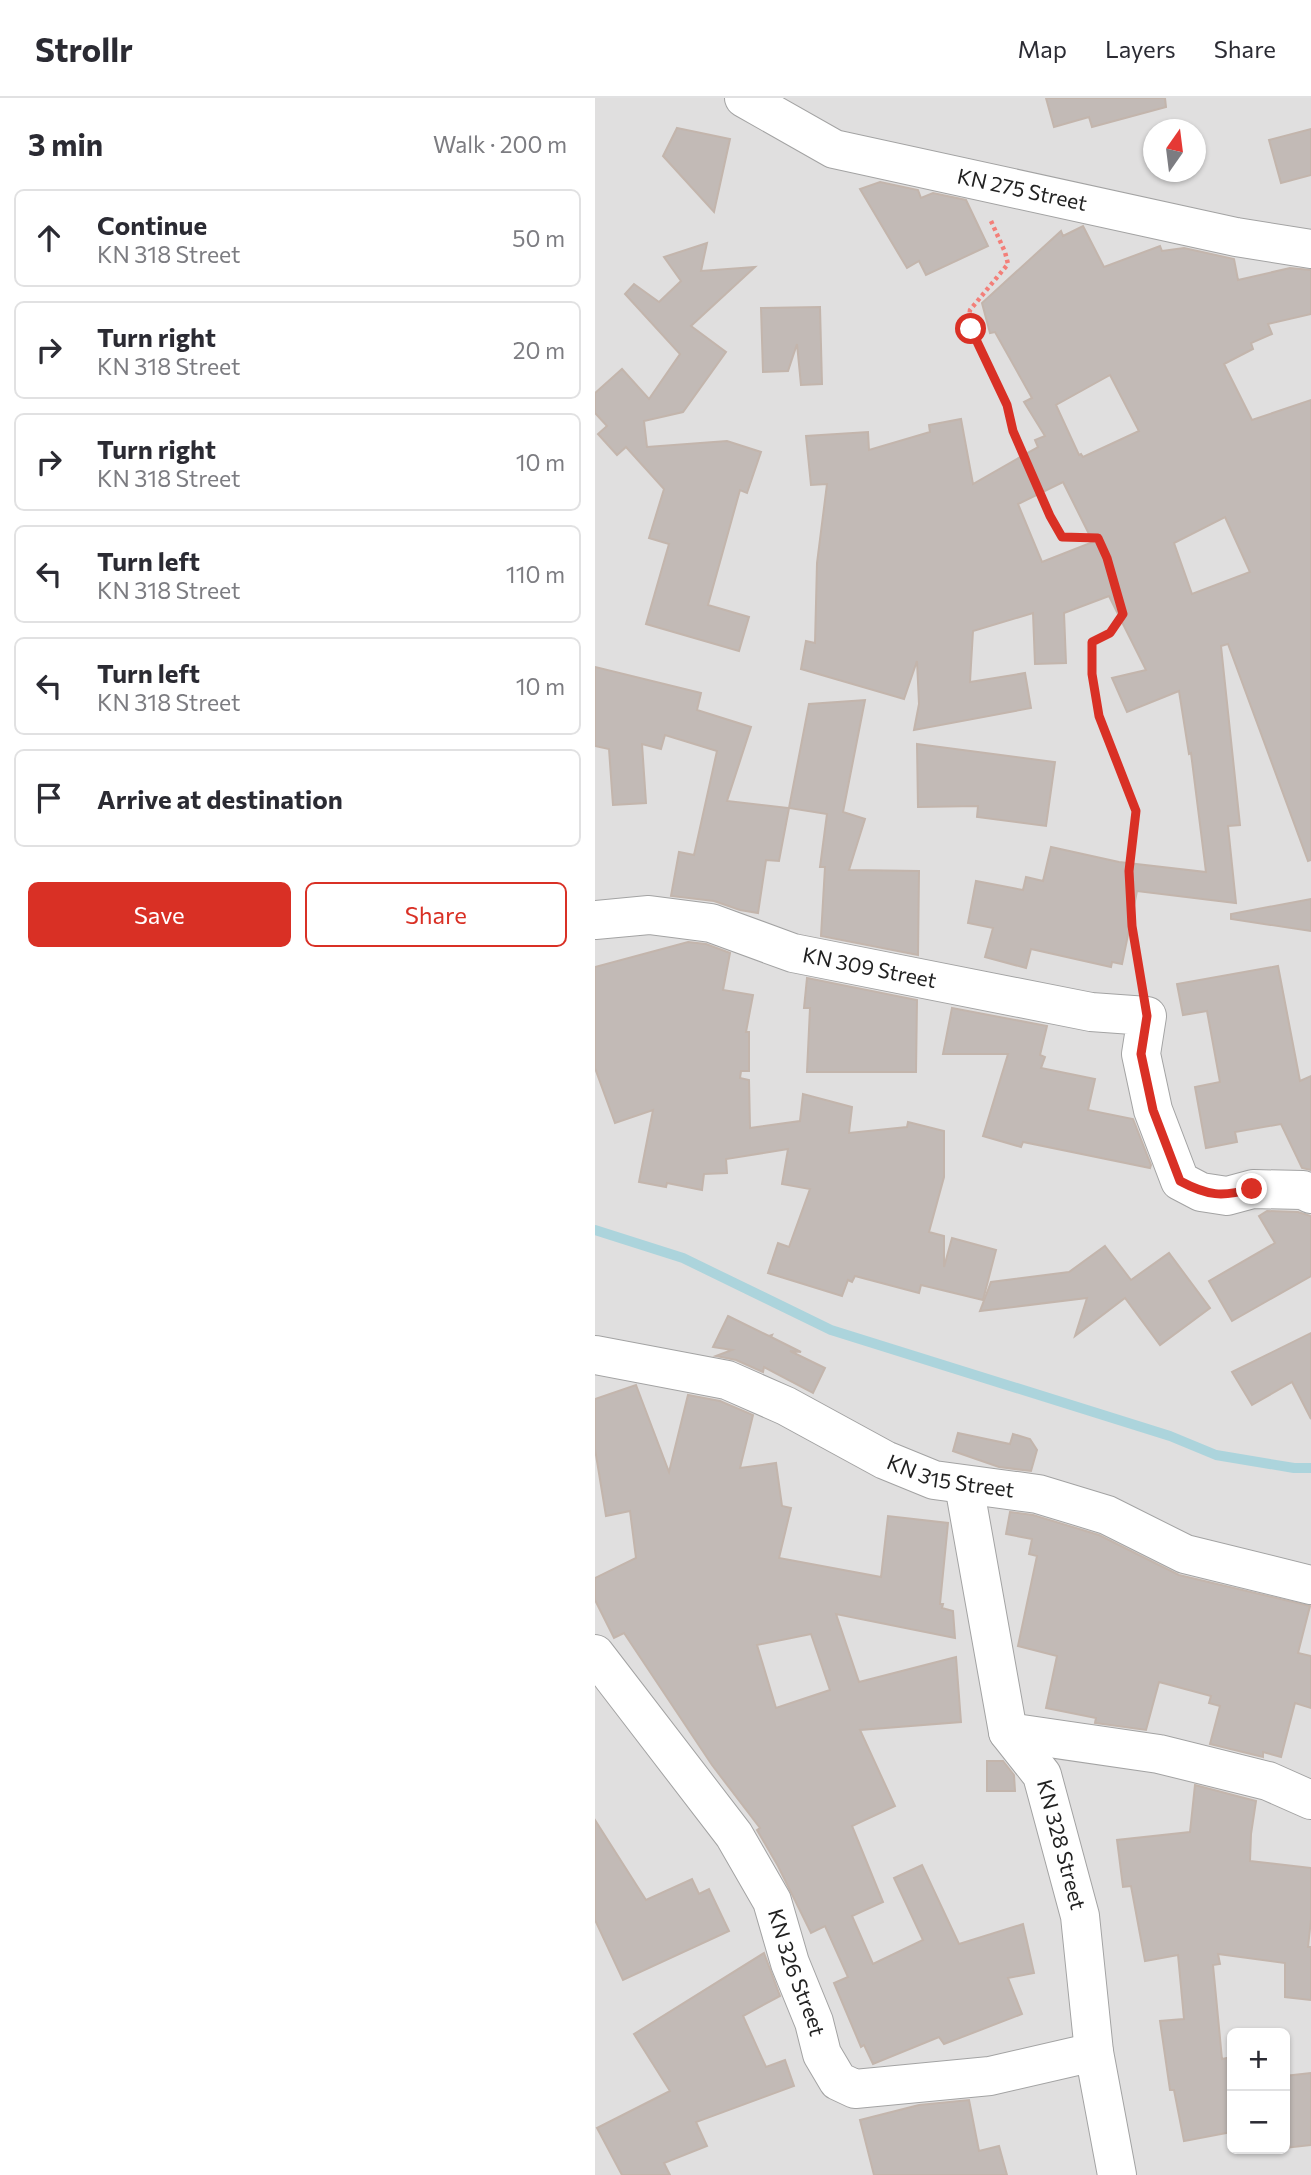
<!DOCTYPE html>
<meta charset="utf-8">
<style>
:root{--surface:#fff;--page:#f2f2f3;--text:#2b2b33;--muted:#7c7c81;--line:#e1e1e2;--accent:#d93025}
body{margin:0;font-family:Commissioner,sans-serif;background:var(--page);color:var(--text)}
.controls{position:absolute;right:21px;bottom:21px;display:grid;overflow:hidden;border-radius:10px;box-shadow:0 2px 5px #0004}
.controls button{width:63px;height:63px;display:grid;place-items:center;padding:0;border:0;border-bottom:2px solid var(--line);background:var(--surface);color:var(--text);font:35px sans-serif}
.compass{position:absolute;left:548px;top:21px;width:63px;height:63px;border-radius:50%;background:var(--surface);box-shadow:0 2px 5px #0004;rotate:14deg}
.stop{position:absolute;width:21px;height:21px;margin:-16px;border:5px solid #d93025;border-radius:50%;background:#fff}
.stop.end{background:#d93025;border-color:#fff;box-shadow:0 2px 7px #0008}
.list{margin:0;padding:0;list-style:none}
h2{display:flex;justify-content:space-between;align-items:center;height:91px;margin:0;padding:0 28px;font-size:30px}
h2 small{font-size:23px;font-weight:400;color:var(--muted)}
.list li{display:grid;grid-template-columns:46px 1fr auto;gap:21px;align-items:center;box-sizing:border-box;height:98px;margin:0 14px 14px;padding:0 14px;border:2px solid var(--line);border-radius:10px}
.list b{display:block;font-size:26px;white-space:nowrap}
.list p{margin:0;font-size:23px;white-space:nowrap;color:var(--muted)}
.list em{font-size:23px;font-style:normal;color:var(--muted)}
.actions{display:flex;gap:14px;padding:21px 28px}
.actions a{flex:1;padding:16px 0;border:2px solid var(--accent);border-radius:10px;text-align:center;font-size:24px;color:var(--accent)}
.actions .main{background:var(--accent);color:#fff}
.icon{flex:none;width:38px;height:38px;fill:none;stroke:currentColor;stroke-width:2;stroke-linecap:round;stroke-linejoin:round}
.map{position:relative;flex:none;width:716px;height:2077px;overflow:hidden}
header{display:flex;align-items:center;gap:42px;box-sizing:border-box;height:98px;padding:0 35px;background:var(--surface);border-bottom:2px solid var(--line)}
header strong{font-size:33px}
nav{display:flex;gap:38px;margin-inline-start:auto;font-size:24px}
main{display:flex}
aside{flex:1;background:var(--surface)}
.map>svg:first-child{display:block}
</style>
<header>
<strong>Strollr</strong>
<nav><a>Map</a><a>Layers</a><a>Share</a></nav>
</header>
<main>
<aside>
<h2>3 min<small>Walk · 200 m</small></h2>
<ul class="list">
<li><svg class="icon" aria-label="ahead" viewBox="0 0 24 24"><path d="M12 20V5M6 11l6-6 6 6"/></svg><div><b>Continue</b><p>KN 318 Street</p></div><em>50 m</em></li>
<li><svg class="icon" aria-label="right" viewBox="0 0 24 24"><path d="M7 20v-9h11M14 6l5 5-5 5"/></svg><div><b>Turn right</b><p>KN 318 Street</p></div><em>20 m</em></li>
<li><svg class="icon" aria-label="right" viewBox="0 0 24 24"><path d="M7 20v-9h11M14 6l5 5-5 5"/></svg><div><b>Turn right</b><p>KN 318 Street</p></div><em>10 m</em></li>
<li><svg class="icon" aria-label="left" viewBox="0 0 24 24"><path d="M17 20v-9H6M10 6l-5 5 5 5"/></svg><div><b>Turn left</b><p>KN 318 Street</p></div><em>110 m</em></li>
<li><svg class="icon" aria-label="left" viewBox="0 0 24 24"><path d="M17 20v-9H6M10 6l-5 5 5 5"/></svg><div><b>Turn left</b><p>KN 318 Street</p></div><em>10 m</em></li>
<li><svg class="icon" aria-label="arrive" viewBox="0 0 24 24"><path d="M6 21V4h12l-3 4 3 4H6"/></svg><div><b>Arrive at destination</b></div></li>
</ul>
<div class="actions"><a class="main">Save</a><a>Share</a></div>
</aside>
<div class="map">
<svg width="716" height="2077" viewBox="0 0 716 2077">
<rect width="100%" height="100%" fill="#f1eee9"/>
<!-- residential -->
<path fill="#e0dfdf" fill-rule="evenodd" d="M0 0H716V2077H0ZM558 32H600V74H558ZM637 1935H690V2051H637Z"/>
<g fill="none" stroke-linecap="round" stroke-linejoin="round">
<!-- stream -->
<polyline stroke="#acd4dc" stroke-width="10" points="0,1132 88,1160 236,1232 575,1338 621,1357 699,1370 716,1370"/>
</g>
<!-- building -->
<g fill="#c2bab6" stroke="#c3b5ac" stroke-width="2" fill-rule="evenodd">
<polygon points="451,0 570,0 571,9 497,29 494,19 459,29"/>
<polygon points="82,30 135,41 119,114 68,58"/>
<polygon points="716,31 716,77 686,85 674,42"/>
<polygon points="285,84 323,92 326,100 338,95 371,102 393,148 331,177 324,163 312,170 265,91"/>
<path d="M488 128 509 169 565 148 567 153 589 150 639 161 643 182 695 170 716 172V216L673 226 677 236 656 245 658 251 629 266 657 322 716 302V762L713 763 633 546 626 548 645 727 633 728 641 805 542 793 527 866 517 864 516 869 436 851 431 870 390 859 398 830 373 825 381 783 428 792 431 779 448 783 456 749 524 764 611 774 596 655 594 656 584 593 532 614 517 580 551 572 514 498 469 515 471 565 440 566 438 515 378 533 375 584 430 575 436 610 319 632 324 606 322 563 309 601 206 571 211 543 220 545 222 465 232 386 216 387 211 338 273 334 274 352 335 334 334 327 366 321 378 386 443 349 440 342 450 338 429 304 437 300 400 234 395 235 387 205 466 133 468 138ZM515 277 544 333 488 359 486 356 484 357 461 307ZM468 384 498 444 447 464 423 406ZM630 419 655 474 597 496 579 445Z"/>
<polygon points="112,145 106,173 160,169 96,228 131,254 88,314 49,323 52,349 132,343 166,354 152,395 145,392 113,507 154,519 144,553 51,526 74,446 54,440 69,391 31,349 22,357 3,336 12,328 0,315 0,295 27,271 54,301 85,256 30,196 39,186 64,204 86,183 69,159"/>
<polygon points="225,209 227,286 206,287 202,246 193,273 168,274 166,210"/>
<polygon points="0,569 106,595 102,612 156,629 132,703 194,710 184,763 171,762 163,815 145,812 119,803 76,798 84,754 99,757 122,653 70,637 66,651 47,646 51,705 18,707 14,651 0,648"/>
<polygon points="270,602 248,714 270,721 254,772 324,773 323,857 226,838 230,769 225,769 232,716 194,710 214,606"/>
<polygon points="322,646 460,664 451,728 382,719 383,708 323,709"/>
<polygon points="716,801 716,833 636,821 636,816"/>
<polygon points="93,844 111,846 135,855 128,892 158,897 151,934 154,934 154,973 146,973 145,980 154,982 155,1030 205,1023 208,996 257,1009 254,1035 312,1029 313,1024 349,1033 349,1079 334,1134 349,1138 349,1169 357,1140 401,1152 388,1202 326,1187 324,1195 260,1178 257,1184 253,1182 247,1198 173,1175 183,1145 194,1149 215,1091 187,1086 193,1051 131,1061 132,1075 109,1076 107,1092 72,1085 71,1089 44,1084 58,1012 20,1025 0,970 0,869"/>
<polygon points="683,868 705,983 716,978 716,1072 707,1070 686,1026 640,1034 642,1044 611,1050 600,989 625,984 612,913 588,917 582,886"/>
<polygon points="212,880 322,902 321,974 212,974 215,910 209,910"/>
<polygon points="357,910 452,928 445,957 450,959 446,970 500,981 493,1012 538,1021 556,1067 555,1070 428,1044 426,1049 388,1038 413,956 348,956"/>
<polygon points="672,1113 703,1114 716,1118 716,1178 637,1223 614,1183 680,1145 664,1118"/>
<polygon points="510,1148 536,1182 574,1155 615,1210 565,1247 530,1200 480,1238 492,1200 385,1213 396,1184 474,1174"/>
<polygon points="133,1218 174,1238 177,1237 176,1239 206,1254 195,1253 230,1270 218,1295 169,1269 168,1274 141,1262 121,1258 137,1252 118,1249"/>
<polygon points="716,1235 716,1321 697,1284 657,1307 637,1274"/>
<path d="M41 1287 74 1374 93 1297 125 1303 158 1317 145 1370 181 1365 187 1408 196 1410 184 1460 286 1479 293 1418 353 1425 345 1506H348L347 1510 358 1513 360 1540 241 1516 264 1584 361 1559 366 1624 265 1632 300 1708 257 1728 288 1804 257 1818 278 1866 328 1842 299 1780 327 1767 364 1846 428 1826 439 1875 413 1880 427 1916 349 1946 344 1939 278 1966 269 1947 266 1949 239 1885 253 1879 230 1828 216 1835 183 1768 162 1732 165 1730 117 1667 29 1535 19 1540 0 1502V1480L41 1460 35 1413 11 1418 0 1351V1301ZM216 1536 235 1592 181 1610 162 1547Z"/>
<polygon points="363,1335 415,1346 418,1336 435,1341 442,1352 436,1373 404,1369 358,1353"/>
<polygon points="415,1414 438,1417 504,1437 584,1477 715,1508 703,1555 716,1558 716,1610 700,1605 686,1659 668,1654 668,1659 615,1646 625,1608 614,1605 616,1598 564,1584 551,1632 500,1625 501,1620 451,1610 462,1558 423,1548 442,1458 434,1456 437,1441 411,1436"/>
<polygon points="392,1663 408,1663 419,1677 420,1693 392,1693"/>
<polygon points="600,1687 661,1703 656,1736 655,1763 716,1770 716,1822 713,1849 716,1849 716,1902 690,1899 690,1865 623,1856 625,1866 618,1867 627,1961 637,1959 637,2034 589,2043 579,1992 575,1992 565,1923 589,1921 583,1857 550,1863 536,1788 528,1789 522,1742 595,1734"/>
<polygon points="0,1722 51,1802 97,1781 104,1796 114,1791 134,1833 28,1882 0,1822"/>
<polygon points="169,1855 185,1898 148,1918 171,1969 190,1962 199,1988 101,2024 112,2048 69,2065 75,2077 27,2077 2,2030 75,1993 39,1936"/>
<polygon points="716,1975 716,2047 690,2050 690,1978"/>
<polygon points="374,2002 384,2053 404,2048 412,2077 279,2077 265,2022 324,2007"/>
</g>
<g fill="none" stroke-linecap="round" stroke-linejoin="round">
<!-- minor casing -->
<g stroke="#a3a3a3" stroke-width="40">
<g id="minor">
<path id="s1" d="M149 0 239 51 641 139 716 151"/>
<path id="s2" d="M0 822 54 817 116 825 198 855 496 914 552 918 546 956 558 1012 585 1083 606 1094 632 1098 658 1091 708 1092 716 1096"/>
<path id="s3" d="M0 1257 132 1282 191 1308 290 1362 339 1382 443 1396 512 1417 590 1456 716 1487"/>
<path id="s4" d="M369 1387 413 1634 447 1677 485 1818 499 1954 522 2077"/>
<path id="s5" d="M0 1556 139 1737 177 1803 195 1865 219 1924 227 1956 243 1983 260 1991 395 1978 499 1954"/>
<polyline points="413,1634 564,1656 673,1683 716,1702"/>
</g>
</g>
<!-- path -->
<polyline stroke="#f37f79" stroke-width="4.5" stroke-dasharray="3.5 3.5" stroke-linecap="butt" points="396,123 410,154 413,166 375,212 374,220 376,231 412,307 418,333 455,418 467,439 503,440 512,460 528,516 515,535 497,544 497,576 504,618 541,713 534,773 537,828 546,883"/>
<!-- minor -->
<use href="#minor" stroke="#fff" stroke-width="38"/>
</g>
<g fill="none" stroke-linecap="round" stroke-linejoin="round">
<!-- route -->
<path stroke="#d93025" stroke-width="9" d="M376 231 412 307 418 333 455 418 467 439 503 440 512 460 528 516 515 535 497 544V576L504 618 541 713 534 773 537 828 552 918 546 956 558 1012 585 1083C613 1098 627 1099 657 1091"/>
</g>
<g text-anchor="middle" stroke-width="7" stroke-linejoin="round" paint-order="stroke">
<!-- street labels -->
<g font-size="21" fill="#222" stroke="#fff">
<text dy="7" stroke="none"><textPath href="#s1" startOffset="296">KN 275 Street</textPath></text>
<text dy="7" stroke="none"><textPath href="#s2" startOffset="282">KN 309 Street</textPath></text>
<text dy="7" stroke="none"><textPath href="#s3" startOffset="380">KN 315 Street</textPath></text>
<text dy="7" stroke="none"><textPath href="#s4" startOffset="378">KN 328 Street</textPath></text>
<text dy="7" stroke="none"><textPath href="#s5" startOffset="380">KN 326 Street</textPath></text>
</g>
</g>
</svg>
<div class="controls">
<button>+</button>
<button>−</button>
</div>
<svg class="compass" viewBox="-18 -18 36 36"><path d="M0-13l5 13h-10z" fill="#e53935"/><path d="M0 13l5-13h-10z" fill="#7c7c81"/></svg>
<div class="stop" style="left:376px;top:231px"></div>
<div class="stop end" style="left:657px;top:1091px"></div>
</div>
</main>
